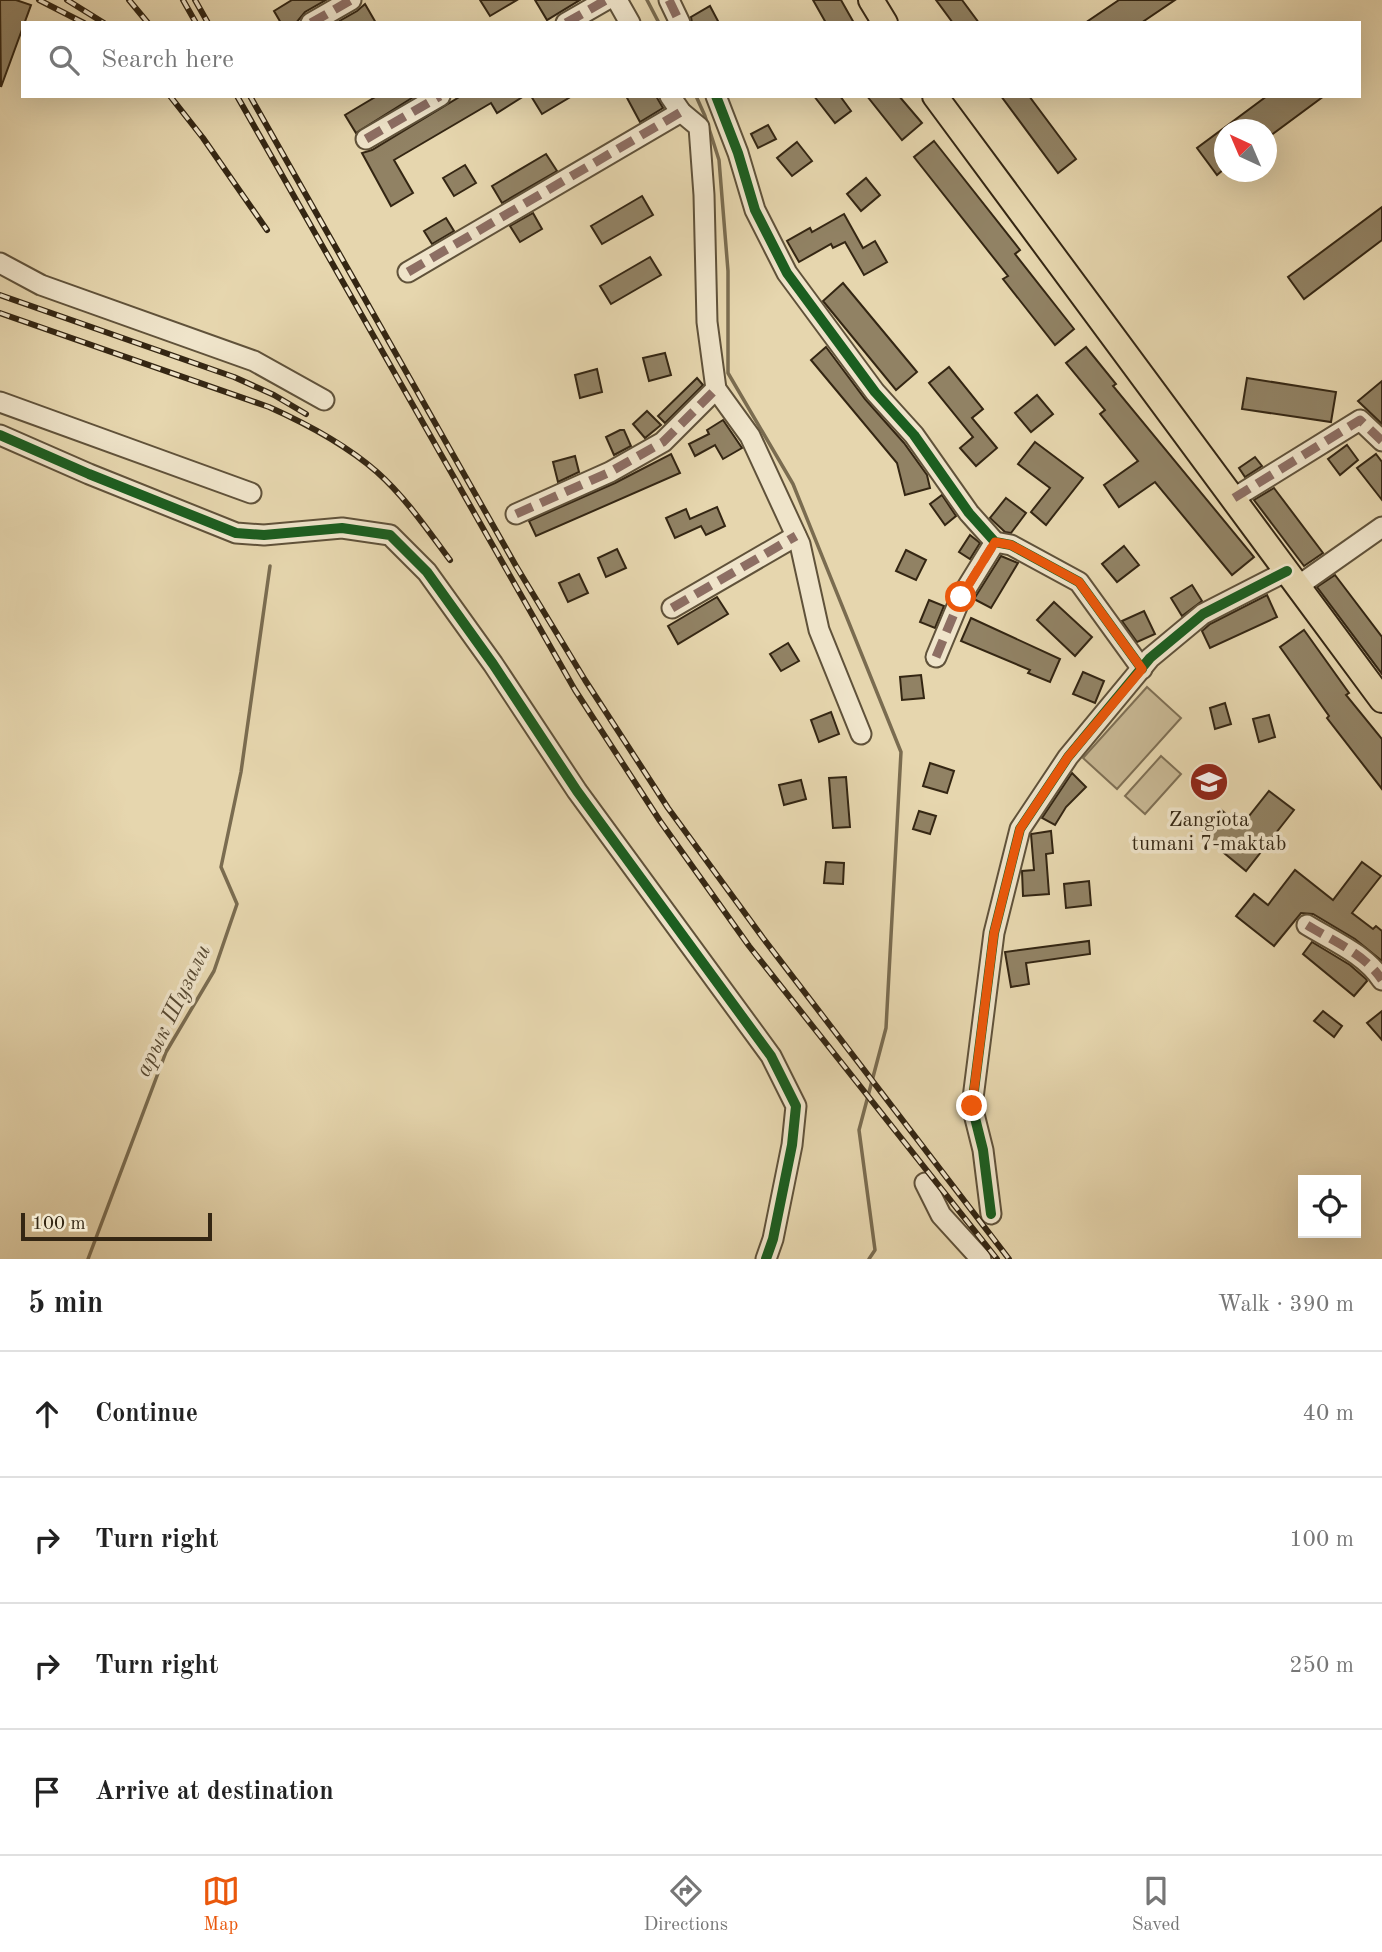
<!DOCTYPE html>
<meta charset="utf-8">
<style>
:root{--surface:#fff;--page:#f2f2f2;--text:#222;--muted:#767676;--line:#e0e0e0;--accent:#ea580c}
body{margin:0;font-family:"Old Standard TT",serif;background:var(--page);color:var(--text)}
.controls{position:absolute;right:21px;bottom:21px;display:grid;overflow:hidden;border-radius:0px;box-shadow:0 7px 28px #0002}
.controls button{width:63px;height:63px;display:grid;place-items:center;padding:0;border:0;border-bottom:2px solid var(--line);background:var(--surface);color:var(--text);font:35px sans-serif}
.compass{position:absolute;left:1214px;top:119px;width:63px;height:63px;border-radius:50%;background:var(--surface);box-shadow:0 7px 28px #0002;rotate:316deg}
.scale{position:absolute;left:21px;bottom:18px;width:191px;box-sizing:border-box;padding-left:7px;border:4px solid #342613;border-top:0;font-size:19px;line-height:24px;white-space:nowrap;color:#342613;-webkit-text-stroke:5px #efe4ca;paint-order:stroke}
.stop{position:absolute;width:21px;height:21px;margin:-16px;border:5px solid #ea580c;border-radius:50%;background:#fff}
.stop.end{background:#ea580c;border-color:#fff;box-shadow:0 2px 7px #0008}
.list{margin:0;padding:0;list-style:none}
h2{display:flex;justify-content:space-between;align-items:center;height:91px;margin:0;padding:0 28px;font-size:30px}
h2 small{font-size:23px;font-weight:400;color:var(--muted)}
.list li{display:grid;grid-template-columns:46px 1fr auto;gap:21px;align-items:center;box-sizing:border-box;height:126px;padding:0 28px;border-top:2px solid var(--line)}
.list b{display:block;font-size:26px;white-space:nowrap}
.list em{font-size:23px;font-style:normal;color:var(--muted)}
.icon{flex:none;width:38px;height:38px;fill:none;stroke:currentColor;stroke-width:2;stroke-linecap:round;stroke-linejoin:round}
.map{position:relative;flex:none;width:1382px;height:1259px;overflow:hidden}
.search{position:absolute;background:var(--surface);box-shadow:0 7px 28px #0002;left:21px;right:21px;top:21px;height:77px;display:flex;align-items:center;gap:18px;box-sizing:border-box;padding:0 24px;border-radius:0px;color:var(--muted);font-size:26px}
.sheet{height:595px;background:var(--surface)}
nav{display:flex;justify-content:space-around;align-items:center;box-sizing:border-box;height:98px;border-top:2px solid var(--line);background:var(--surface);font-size:19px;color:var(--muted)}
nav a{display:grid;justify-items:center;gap:4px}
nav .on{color:var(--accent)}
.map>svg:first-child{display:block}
</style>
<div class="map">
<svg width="1382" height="1259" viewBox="0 0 1382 1259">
<rect width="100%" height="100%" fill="#e6d6ae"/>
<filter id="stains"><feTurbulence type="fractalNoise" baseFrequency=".00286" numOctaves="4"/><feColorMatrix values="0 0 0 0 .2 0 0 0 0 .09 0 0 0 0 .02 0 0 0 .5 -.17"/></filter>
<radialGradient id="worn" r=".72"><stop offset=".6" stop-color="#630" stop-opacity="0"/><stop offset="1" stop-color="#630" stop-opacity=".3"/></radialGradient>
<!-- green -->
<g fill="#c8b894" stroke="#7e6f54" stroke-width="2">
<polygon points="1147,687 1181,718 1117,789 1083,758"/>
<polygon points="1161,756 1181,774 1145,814 1125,796"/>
</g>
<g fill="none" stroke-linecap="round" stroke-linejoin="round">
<!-- stream -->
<g stroke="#7a6c50" stroke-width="3.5">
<polyline points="647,0 659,23"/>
<polyline points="696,96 705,116 719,160 728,271 728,373 793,484 901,752 886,1028 859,1130 875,1250 869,1259"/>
<polyline points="88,1259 166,1052 214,971 237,904 221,867 241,772 270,566"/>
</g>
</g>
<!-- building -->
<g fill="#918264" stroke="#342613" stroke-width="2">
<polygon points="0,0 16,0 31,5 1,87"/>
<polygon points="292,0 326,0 305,12 296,23 281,23 274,11"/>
<polygon points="480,0 517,0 490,16"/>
<polygon points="535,0 580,0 547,20"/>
<polygon points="813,0 841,0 854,23 826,23"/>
<polygon points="936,0 962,0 979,23 953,23"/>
<polygon points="1119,0 1175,0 1141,23 1085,23"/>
<polygon points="365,4 376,23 336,23 357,11"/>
<polygon points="710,6 719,23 692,23 691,17"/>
<polygon points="377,96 415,96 356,133 345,115"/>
<polygon points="461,96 524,96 497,113 491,103 394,160 413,193 391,206 362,153 372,150"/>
<polygon points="531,96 572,96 542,114"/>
<polygon points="626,96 656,96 663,108 640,122"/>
<polygon points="814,96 840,96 851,111 835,123"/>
<polygon points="867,96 899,96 922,123 902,140"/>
<polygon points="1001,96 1029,96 1076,159 1058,173"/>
<polygon points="1267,96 1324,96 1266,139 1266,130 1224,130 1224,169 1217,175 1197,148"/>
<polygon points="768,125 776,139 758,148 751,134"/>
<polygon points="934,141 1020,250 1015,254 1074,329 1055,345 1003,279 1008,276 914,157"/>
<polygon points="797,142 812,161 792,176 777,158"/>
<polygon points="546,154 557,171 502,203 492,186"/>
<polygon points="465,165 476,183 454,196 443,178"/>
<polygon points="866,178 880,195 861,211 847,194"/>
<polygon points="642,196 653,215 602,244 591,226"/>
<polygon points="1382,207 1382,240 1304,299 1288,277"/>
<polygon points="533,213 542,229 520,242 510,226"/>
<polygon points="844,214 863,248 875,241 887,262 864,275 845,242 833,248 831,244 799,262 787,241 810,228 812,232"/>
<polygon points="446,218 454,231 432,244 424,231"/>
<polygon points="650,257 661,275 611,304 600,286"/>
<polygon points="843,283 917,372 896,390 823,301"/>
<polygon points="826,347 865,399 904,443 927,475 930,488 905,495 897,463 811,360"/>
<polygon points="1086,347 1116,384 1113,386 1254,557 1232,575 1155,482 1119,507 1104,485 1138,461 1100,414 1105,410 1066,363"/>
<polygon points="665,353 671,375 649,381 643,358"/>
<polygon points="949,367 983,409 972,418 997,448 976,466 960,448 973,437 929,383"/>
<polygon points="597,369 602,392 580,398 575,375"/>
<polygon points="697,378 703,385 665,423 658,416"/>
<polygon points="1247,378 1336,392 1331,422 1242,409"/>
<polygon points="1382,381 1382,424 1358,401"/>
<polygon points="1037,395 1053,414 1031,432 1015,413"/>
<polygon points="647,411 661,425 645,438 633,424"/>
<polygon points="723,420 742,448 723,459 715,445 695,456 689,444 709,434 707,430"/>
<polygon points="620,430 624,430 631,446 614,455 606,437"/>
<polygon points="1035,442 1083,478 1046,525 1031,512 1050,488 1018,464"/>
<polygon points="1347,445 1358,460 1340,475 1328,459"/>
<polygon points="671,454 680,473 536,536 529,521 615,483"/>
<polygon points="1376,454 1382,462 1382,500 1357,468"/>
<polygon points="575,456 579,472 558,482 553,462"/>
<polygon points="1255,457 1262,466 1245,477 1239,468"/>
<polygon points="1274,488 1323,553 1304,566 1254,500"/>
<polygon points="942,495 956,516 945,525 930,504"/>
<polygon points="1006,498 1026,513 1011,533 1005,532 990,518"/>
<polygon points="717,507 725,526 706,535 701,526 675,538 666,518 686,509 690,519"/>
<polygon points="970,535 980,543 970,559 959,552"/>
<polygon points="1124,546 1139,565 1117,582 1102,564"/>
<polygon points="617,549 626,568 606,577 598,558"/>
<polygon points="906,550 926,560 916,580 896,571"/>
<polygon points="1001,556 1018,563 991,608 974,599"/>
<polygon points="579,574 588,593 568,602 559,583"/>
<polygon points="1335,575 1382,637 1382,674 1317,587"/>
<polygon points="1192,585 1202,601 1182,616 1171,598"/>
<polygon points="1267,595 1277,617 1210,648 1202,631 1210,624"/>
<polygon points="717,597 728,614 678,644 668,626"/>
<polygon points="929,600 944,606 935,628 920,622"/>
<polygon points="1054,602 1092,637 1075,656 1037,620"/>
<polygon points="1144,611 1155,634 1137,642 1122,621"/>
<polygon points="971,618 1060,659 1050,682 1028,673 1030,670 961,641"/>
<polygon points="1304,630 1349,693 1346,695 1382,739 1382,789 1327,718 1329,716 1280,647"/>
<polygon points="788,643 799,661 781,671 770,654"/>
<polygon points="1083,672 1104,681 1095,703 1073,694"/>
<polygon points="921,675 924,698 902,700 900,677"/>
<polygon points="1225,703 1231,724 1215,729 1210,708"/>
<polygon points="831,712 839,734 819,742 811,720"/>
<polygon points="1269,715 1275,737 1259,742 1253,719"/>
<polygon points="930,763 954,771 947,793 923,786"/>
<polygon points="1072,773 1086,787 1066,807 1055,825 1042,818"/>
<polygon points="846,777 850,827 833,828 829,778"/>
<polygon points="801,780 806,799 784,805 779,785"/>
<polygon points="1269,791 1294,810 1246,871 1201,834 1221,810 1241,826"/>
<polygon points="919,811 936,816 930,834 913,829"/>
<polygon points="1051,831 1053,853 1046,854 1049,894 1023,896 1022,871 1034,870 1031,834"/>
<polygon points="826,862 844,863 843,884 824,883"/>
<polygon points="1362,862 1381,876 1352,913 1373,929 1376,926 1382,931 1382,961 1355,939 1313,914 1301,913 1274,946 1236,916 1254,894 1268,905 1295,870 1333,900"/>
<polygon points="1089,881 1091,905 1066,908 1064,884"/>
<polygon points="1089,941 1090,954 1026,963 1029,984 1011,987 1005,952"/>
<polygon points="1312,942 1350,965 1366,979 1367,981 1354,996 1303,954"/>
<polygon points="1323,1011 1342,1026 1334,1037 1314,1021"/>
<polygon points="1382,1011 1382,1040 1367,1023"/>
</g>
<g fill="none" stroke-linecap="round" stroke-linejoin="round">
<!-- minor casing -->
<g stroke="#60523a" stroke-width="23">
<g id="minor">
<polyline points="617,0 630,23"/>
<polyline points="669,0 680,23"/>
<polyline points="311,23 351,0"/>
<polyline points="566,23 606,0"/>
<polyline points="670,96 681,112 699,127 704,195 707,322 716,389 750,436 800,544 819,630 861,734"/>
<polyline points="716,96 738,153 755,210 787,273 875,392 914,435 969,513 995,542 1011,545 1079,582 1142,669"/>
<polyline points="366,139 440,96"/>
<polyline points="0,263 41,285 254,361 324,400"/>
<polyline points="408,272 681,112"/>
<polyline points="0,402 251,493"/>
<polyline points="0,435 89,474 236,533 264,535 342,528 390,535 427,572 493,664 577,791 771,1056 796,1106 792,1145 773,1239 766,1259"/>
<polyline points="1234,498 1360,420 1382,441"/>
<polyline points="516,514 610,472 663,442 716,389"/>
<polyline points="1298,586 1382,527"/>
<polyline points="672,608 796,536"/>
<polyline points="936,657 961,597 995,542"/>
<path d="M1307 925C1333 941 1365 954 1382 980"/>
<polyline points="925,1183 941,1215 981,1259"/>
<polyline points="991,1214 983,1150 972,1106 994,933 1020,829 1068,757 1150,658 1203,614 1287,571"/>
</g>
</g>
<!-- major casing -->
<g stroke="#342613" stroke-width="28">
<g id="major">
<polyline points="871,0 885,23"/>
<polyline points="935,96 1382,700"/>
</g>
</g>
<!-- minor -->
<use href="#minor" stroke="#efe4ca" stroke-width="19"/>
<!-- major -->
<use href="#major" stroke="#e6d6ae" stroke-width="24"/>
<!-- rail casing -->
<g stroke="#342613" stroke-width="6">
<g id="rail">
<polyline points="39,0 84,23"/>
<polyline points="67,0 104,23"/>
<polyline points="129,0 148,23"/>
<polyline points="183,0 196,23"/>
<polyline points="195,0 208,23"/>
<polyline points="170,96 203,138 267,230"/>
<polyline points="237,96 575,690 660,821 749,946 997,1259"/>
<polyline points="250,96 516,566 585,680 668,808 763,938 1009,1259"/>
<polyline points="0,295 234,377 274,395 306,414"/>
<path d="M0 313 269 407C307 424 345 444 377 472 405 497 427 529 450 560"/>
</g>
</g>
<!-- rail -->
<use href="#rail" stroke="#efe4ca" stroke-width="3.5" stroke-dasharray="10" stroke-linecap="butt"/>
<!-- quiet -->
<g stroke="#8d6e63" stroke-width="9" stroke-dasharray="18 9" stroke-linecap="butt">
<polyline points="669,0 680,23"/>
<polyline points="311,23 351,0"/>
<polyline points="566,23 606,0"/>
<polyline points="366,139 440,96"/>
<polyline points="408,272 681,112"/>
<polyline points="1234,498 1360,420 1382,441"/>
<polyline points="516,514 610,472 663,442 716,389"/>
<polyline points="672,608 796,536"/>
<polyline points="936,657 961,597 995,542 991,537"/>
<path d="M1307 925C1333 941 1365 954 1382 980"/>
</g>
<!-- cycleway casing -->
<g stroke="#efe4ca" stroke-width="15">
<g id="cycleway">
<polyline points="716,96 738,153 755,210 787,273 875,392 914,435 969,513 995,542 1011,545 1079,582 1142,669"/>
<polyline points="0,435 89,474 236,533 264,535 342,528 390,535 427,572 493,664 577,791 771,1056 796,1106 792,1145 773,1239 766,1259"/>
<polyline points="991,1214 983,1150 972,1106 994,933 1020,829 1068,757 1150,658 1203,614 1287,571"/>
</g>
</g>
<!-- cycleway -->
<use href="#cycleway" stroke="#1b5e20" stroke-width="10"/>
</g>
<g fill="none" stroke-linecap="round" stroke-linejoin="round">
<!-- route -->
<polyline stroke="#ea580c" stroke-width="9" points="961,597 995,542 1011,545 1079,582 1142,669 1068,757 1020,829 994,933 972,1106"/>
</g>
<!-- icons -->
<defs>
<g id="school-disc" transform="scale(2.0125)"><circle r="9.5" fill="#8f2418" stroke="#efe4ca"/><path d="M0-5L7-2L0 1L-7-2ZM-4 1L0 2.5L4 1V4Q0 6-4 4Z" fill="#fff"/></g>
</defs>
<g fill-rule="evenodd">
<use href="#school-disc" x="1209" y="782"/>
</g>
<g text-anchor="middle" stroke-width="7" stroke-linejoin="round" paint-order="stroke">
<!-- poi labels -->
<g font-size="21" fill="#342613" stroke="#efe4ca">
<text x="1209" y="826">Zangiota<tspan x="1209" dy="24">tumani 7-maktab</tspan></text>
</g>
<!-- water labels -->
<g font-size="23" font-style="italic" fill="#574932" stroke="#efe4ca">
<text transform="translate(172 1010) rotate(-64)" y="8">арык Шузали</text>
</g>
</g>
<rect width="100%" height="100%" filter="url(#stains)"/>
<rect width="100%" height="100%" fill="url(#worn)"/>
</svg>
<div class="controls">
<button><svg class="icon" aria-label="locate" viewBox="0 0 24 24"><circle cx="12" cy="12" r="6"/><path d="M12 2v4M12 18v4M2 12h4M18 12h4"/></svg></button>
</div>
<svg class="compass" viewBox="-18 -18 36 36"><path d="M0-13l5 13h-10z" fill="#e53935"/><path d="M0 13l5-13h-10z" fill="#767676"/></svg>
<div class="scale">100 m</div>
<div class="stop" style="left:961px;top:597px"></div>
<div class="stop end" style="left:972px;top:1106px"></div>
<div class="search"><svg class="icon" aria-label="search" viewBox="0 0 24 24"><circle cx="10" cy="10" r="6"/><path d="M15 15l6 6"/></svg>Search here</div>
</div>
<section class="sheet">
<h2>5 min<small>Walk · 390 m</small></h2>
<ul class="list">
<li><svg class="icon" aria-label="ahead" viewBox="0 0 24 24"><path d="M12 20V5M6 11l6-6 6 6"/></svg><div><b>Continue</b></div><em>40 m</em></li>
<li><svg class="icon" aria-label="right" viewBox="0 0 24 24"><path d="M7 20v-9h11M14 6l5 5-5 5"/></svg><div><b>Turn right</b></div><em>100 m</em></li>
<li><svg class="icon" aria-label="right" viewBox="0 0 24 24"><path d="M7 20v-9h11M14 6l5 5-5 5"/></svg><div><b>Turn right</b></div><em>250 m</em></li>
<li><svg class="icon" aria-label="arrive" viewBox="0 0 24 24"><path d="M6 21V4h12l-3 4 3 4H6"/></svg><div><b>Arrive at destination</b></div></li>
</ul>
</section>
<nav>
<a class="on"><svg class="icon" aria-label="map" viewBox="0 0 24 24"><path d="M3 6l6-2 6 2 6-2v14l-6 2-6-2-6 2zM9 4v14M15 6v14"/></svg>Map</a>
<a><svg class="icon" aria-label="directions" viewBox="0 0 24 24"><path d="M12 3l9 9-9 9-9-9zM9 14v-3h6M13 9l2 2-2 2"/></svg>Directions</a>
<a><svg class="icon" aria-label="saved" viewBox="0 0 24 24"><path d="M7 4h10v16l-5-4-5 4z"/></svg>Saved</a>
</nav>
